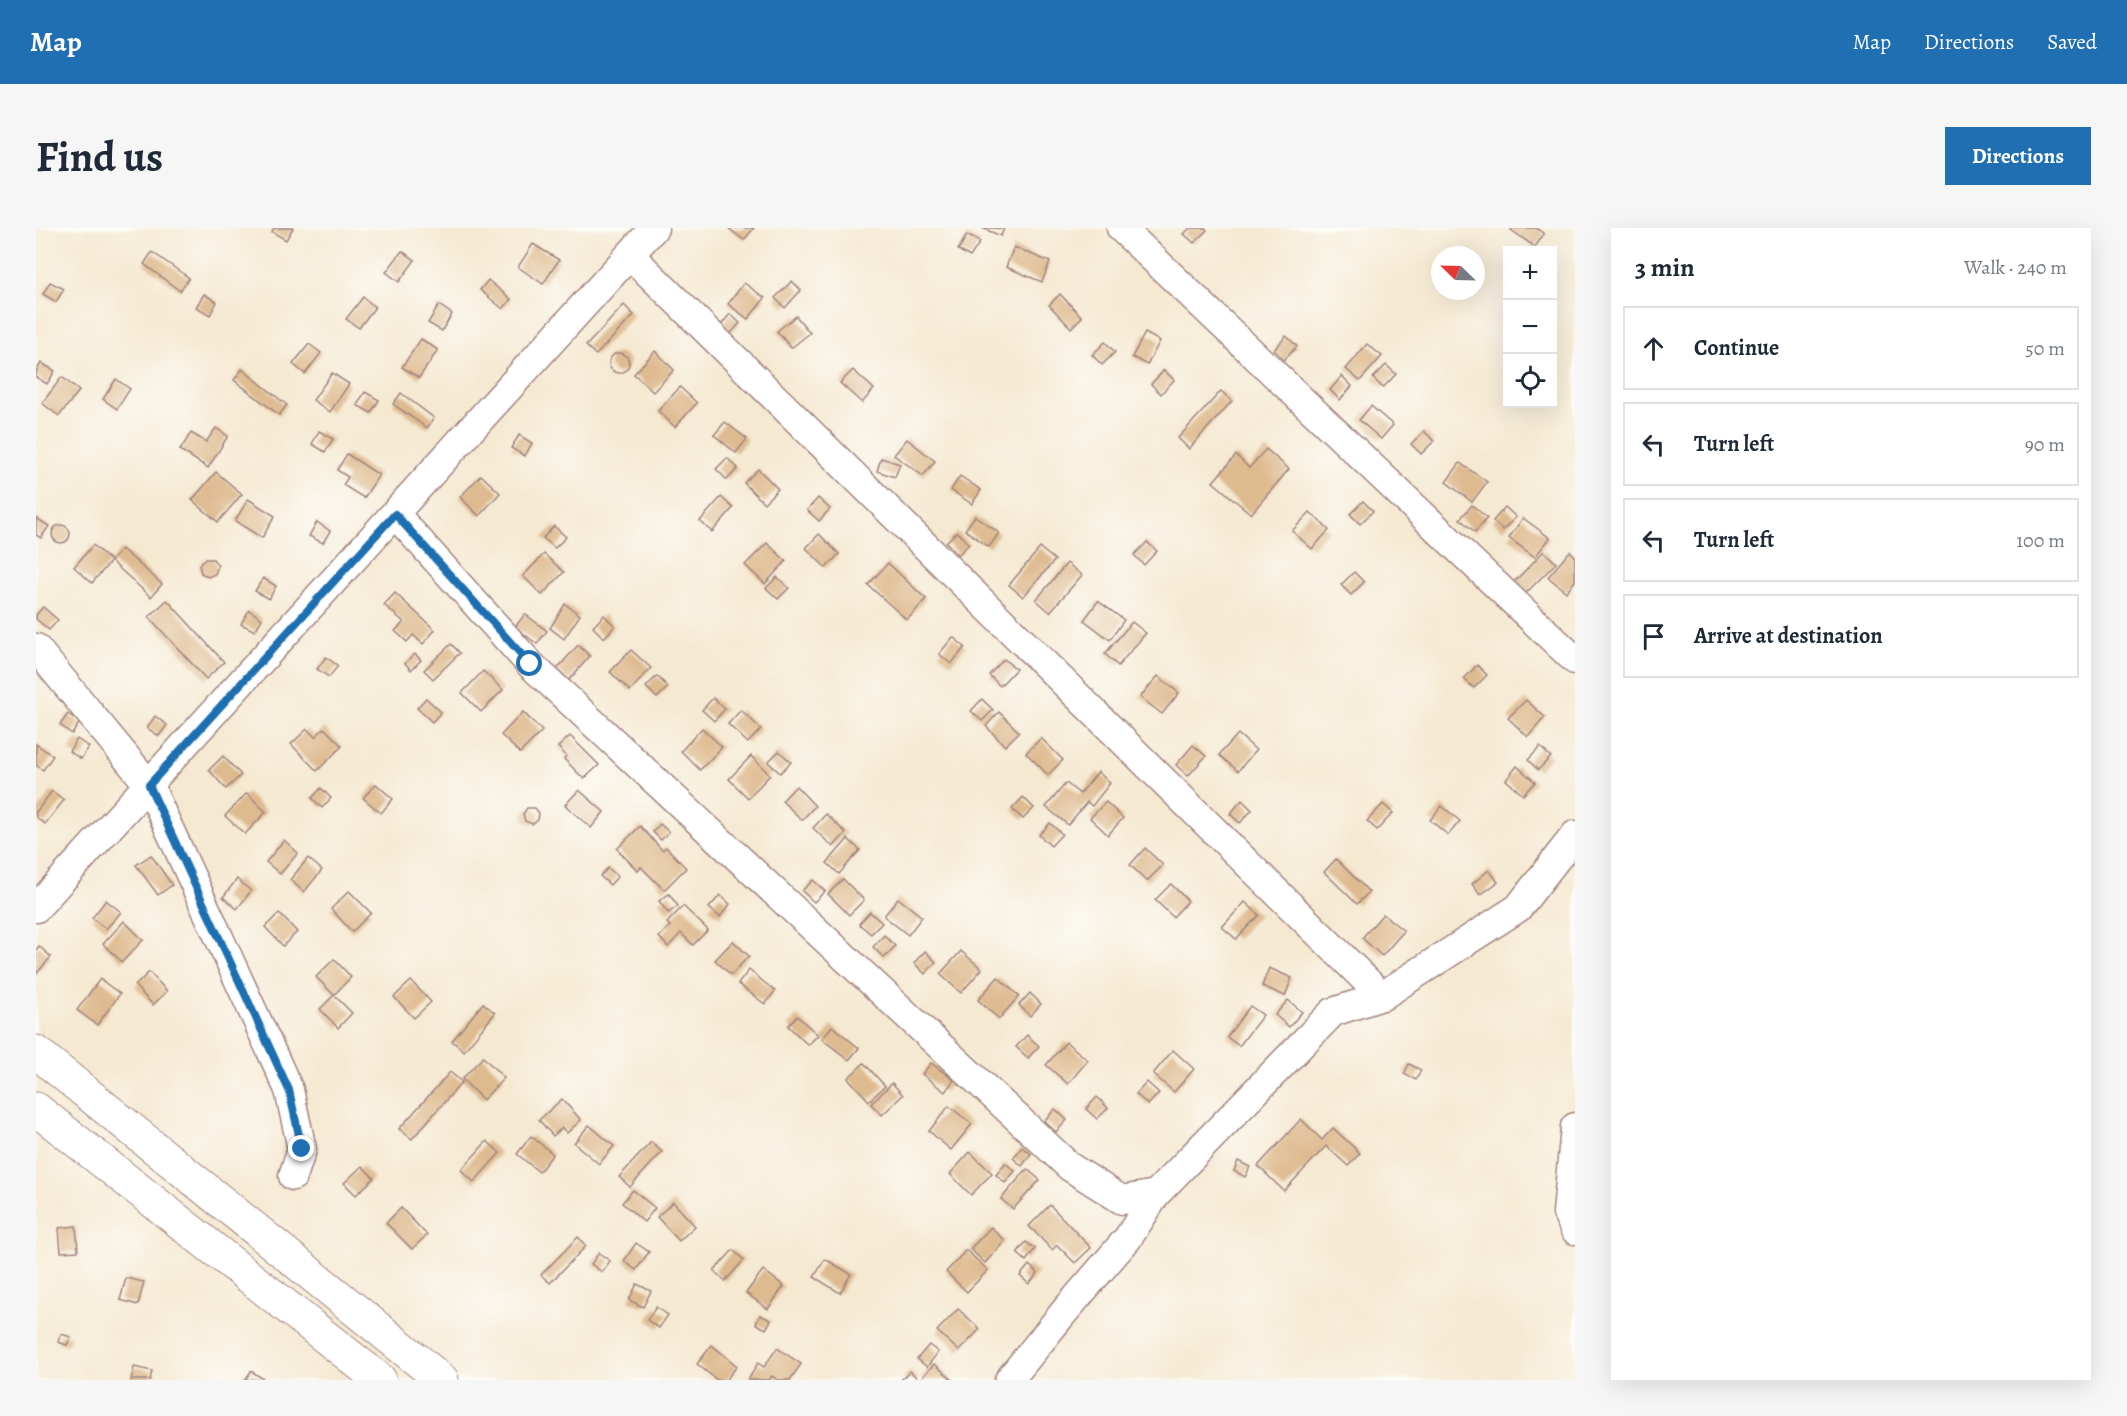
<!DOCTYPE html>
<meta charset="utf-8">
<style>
:root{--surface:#fff;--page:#f6f6f7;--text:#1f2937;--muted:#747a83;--line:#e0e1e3;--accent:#1f6fb2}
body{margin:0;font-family:Alegreya,serif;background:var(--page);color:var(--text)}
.controls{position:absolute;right:18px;top:18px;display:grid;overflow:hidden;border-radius:0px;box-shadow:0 6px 24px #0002}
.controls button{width:54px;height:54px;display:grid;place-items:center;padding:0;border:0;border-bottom:2px solid var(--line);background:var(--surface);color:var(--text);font:30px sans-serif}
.compass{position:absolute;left:1395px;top:18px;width:54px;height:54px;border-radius:50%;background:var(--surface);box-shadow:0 6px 24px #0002;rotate:293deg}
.stop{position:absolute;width:18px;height:18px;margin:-14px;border:4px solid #1f6fb2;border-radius:50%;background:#fff}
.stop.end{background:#1f6fb2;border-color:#fff;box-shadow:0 2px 6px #0008}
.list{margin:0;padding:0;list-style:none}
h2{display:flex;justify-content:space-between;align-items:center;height:78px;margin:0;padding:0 24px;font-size:26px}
h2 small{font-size:20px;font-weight:400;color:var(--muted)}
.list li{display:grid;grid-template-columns:39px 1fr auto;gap:18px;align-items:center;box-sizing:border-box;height:84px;margin:0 12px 12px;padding:0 12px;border:2px solid var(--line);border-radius:0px}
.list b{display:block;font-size:22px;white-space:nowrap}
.list em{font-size:20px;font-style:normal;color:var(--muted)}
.icon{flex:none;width:33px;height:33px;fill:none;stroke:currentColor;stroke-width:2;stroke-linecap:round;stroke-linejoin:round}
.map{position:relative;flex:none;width:1539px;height:1152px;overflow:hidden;border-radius:0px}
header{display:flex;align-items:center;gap:36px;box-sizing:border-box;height:84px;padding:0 30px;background:var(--accent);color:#fff}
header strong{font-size:28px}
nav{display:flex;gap:33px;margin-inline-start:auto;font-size:21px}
.intro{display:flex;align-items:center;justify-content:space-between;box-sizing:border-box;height:144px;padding:0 36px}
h1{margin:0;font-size:42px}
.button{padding:15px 27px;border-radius:0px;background:var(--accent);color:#fff;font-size:21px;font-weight:700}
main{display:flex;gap:36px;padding:0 36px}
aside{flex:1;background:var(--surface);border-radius:0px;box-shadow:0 6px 24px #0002}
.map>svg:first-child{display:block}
</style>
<header>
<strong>Map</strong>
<nav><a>Map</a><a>Directions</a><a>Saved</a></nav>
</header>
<div class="intro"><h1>Find us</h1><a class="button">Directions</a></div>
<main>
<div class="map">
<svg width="1539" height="1152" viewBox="0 0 1539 1152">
<rect width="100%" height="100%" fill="#fdfcf7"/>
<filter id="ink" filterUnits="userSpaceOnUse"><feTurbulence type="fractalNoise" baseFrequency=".0167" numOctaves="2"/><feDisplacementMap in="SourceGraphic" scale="12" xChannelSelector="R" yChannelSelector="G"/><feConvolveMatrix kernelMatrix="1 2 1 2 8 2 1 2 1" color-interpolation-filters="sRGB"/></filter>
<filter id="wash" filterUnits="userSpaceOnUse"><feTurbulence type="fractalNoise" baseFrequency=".008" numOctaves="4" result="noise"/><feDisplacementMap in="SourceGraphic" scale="24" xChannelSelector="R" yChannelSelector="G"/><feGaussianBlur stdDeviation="1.35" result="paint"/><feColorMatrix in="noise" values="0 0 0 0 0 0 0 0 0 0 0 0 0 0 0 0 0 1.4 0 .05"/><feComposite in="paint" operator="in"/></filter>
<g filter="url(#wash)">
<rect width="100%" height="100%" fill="#f5e9d2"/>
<g id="blocks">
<!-- building -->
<g fill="#deba8f">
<polygon points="238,0 257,0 250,12 236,4"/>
<polygon points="692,0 718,0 708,12"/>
<polygon points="946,0 968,0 965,8"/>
<polygon points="1154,0 1169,0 1171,2 1158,15 1148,6"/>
<polygon points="1477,0 1500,0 1508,6 1499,19 1475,2"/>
<polygon points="931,7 944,14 934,29 922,22"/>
<polygon points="497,16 523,32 507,56 482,39"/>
<polygon points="978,19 1014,34 1006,54 970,39"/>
<polygon points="366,23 379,32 363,54 350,44"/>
<polygon points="116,24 153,50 144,63 108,36"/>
<polygon points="452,52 475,71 467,81 444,62"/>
<polygon points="756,53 765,62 749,80 739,70"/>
<polygon points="14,54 28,61 20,74 7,66"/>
<polygon points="708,55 729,70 712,91 692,76"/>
<polygon points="168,66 181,74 174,87 160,79"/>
<polygon points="1024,66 1046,89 1035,100 1013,77"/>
<polygon points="327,69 339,79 323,100 310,91"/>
<polygon points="403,77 416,86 406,103 392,95"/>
<polygon points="588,77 598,87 560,127 550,118"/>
<polygon points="694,86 704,95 694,106 685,97"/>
<polygon points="760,88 774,105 755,120 741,103"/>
<polygon points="1109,105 1124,113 1111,137 1096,129"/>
<polygon points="1250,108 1261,118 1248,132 1238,122"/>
<polygon points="385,111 402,122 383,150 366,139"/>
<polygon points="1069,114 1079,124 1066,137 1056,127"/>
<polygon points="273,116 285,125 269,146 257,136"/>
<polygon points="1331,116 1346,128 1324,153 1310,141"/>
<polygon points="619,123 638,142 617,164 598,146"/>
<circle cx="583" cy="135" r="10"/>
<polygon points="5,135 19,143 11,156 0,149 0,144"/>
<polygon points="1350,137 1360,146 1347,160 1337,150"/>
<polygon points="206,141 251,177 243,187 198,152"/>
<polygon points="817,142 838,161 826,175 804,155"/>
<polygon points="1128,142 1138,152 1125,166 1115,156"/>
<polygon points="296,145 313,156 294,184 277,172"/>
<polygon points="1306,148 1316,158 1304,172 1294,162"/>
<polygon points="26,149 43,163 23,188 6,175"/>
<polygon points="80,151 94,161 81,181 67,171"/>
<polygon points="644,159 661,175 639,199 622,183"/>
<polygon points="1185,163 1196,173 1153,221 1142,210"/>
<polygon points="329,164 343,172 335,185 321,177"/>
<polygon points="365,165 398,190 391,200 357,176"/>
<polygon points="1335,178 1357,197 1345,211 1323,192"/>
<polygon points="689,194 711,211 700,225 678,207"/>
<polygon points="180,200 192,208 172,240 144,222 155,205 170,214"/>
<polygon points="283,203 297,211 289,224 276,216"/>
<polygon points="1388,203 1398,213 1385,226 1375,216"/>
<polygon points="483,207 496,215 489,228 475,220"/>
<polygon points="871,211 899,233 887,248 858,227"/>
<polygon points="1230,221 1253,241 1215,286 1177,254 1200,227 1213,240"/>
<polygon points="311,226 343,247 328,270 307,257 312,249 301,242"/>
<polygon points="691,230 702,240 691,252 680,241"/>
<polygon points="845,230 864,236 859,249 841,243"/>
<polygon points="1424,235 1451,254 1436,274 1410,254"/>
<polygon points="722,241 742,261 728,275 708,255"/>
<polygon points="180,244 206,266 182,294 156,272"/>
<polygon points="445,247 464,265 443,288 424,269"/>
<polygon points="924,248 945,262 936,276 915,262"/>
<polygon points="685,269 697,280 676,304 664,293"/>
<polygon points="782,270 794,281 783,293 771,282"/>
<polygon points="212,271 239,288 226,310 199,293"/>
<polygon points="1327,273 1337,283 1324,296 1314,286"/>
<polygon points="1436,277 1451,290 1439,304 1424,291"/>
<polygon points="1469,279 1480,289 1467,302 1457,293"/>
<polygon points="1274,284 1293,302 1276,321 1256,303"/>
<polygon points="939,288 963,305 953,319 929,302"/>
<polygon points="0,290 13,298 5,310 0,307"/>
<polygon points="1487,290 1514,310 1499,329 1473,310"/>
<polygon points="281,294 294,303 287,315 273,308"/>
<circle cx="25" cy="306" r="9"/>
<polygon points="518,298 530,309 519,320 507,310"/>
<polygon points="921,304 933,316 922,327 910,314"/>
<polygon points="783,306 803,326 790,340 770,320"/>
<polygon points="1111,314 1121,323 1108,337 1098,327"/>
<polygon points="731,315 750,333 729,356 709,337"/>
<polygon points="57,317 75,333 56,355 38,339"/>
<polygon points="1004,320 1019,332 987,369 973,357"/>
<polygon points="86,321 126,356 115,369 75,333"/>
<polygon points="1508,323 1520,335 1488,367 1477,355"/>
<polygon points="1534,323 1539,328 1539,353 1530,364 1512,349"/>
<polygon points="508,326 528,344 506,367 487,348"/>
<polygon points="169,331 177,331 182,338 179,346 172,349 165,345 163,337"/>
<polygon points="852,335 890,371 871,392 832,357"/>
<polygon points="1031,335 1046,347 1014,384 1000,372"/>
<polygon points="1318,344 1328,354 1315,367 1305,357"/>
<polygon points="741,349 753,360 742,371 730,360"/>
<polygon points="227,350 240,358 233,371 219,363"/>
<polygon points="359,365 399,402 387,416 377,407 371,414 359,403 368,394 348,377"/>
<polygon points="131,372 188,434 170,451 113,389"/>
<polygon points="1062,373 1088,392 1074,412 1048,392"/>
<polygon points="529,376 544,387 528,411 514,400"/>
<polygon points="7,379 22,392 13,402 0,391 0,387"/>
<polygon points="213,382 226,391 219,403 205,396"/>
<polygon points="489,386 511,403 501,416 479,399"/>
<polygon points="568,387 579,398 568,410 557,399"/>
<polygon points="1096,394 1110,405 1082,438 1069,426"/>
<polygon points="917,409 929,419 915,436 903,426"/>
<polygon points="415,416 424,425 397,451 388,442"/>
<polygon points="542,417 554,428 533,452 521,441"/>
<polygon points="595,422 615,440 594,463 574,444"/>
<polygon points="379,426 385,432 375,442 369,435"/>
<polygon points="290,429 302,438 293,449 281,441"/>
<polygon points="968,431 980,441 964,458 953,447"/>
<polygon points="1441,437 1451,447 1438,460 1428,451"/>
<polygon points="447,443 467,462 445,484 426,465"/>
<polygon points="621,448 632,459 621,470 610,459"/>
<polygon points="1122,448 1143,465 1126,486 1104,469"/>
<polygon points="390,470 405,484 396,494 381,480"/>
<polygon points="677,470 689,481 678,493 666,482"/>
<polygon points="946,471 957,482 946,493 935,483"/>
<polygon points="1490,472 1509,489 1492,509 1472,490"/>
<polygon points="705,482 725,501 712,515 692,496"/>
<polygon points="487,484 506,503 484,525 465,507"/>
<polygon points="963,484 983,504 969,518 950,498"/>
<polygon points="32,486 44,494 36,506 24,497"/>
<polygon points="119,488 131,497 123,508 111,500"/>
<polygon points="288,500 306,518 281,543 255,516 271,501 279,509"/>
<polygon points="666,500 686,519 664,542 645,523"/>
<polygon points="1202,506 1220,522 1202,543 1183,527"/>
<polygon points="534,508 563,537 548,551 528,531 530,528 522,519"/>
<polygon points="1005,510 1027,532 1012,547 990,525"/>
<polygon points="41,511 53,519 45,531 33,523"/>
<polygon points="0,516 17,528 7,542 0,537"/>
<polygon points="1157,517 1170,528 1152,548 1140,537"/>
<polygon points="1504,519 1515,529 1502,542 1492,532"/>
<polygon points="743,523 755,534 744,545 732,534"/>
<polygon points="187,528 205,547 190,561 173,542"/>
<polygon points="715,528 734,547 712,570 693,551"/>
<polygon points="1481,538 1499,554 1487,567 1470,552"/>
<polygon points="1062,544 1074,555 1056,578 1051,574 1032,597 1010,579 1030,555 1044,566"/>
<polygon points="340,556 357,571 345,585 327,570"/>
<polygon points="760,558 779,578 766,592 746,573"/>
<polygon points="285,560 295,570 286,580 276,570"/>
<polygon points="543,562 568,584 555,600 529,577"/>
<polygon points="16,563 28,572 9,596 0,589 0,584"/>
<polygon points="211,565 230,584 209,606 189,588"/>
<polygon points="987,569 998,580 987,591 976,581"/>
<polygon points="1206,572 1216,582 1204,595 1194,586"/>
<polygon points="1070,574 1087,590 1072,607 1054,590"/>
<polygon points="1347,576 1357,585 1341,602 1331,593"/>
<polygon points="1406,578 1424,593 1412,607 1394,592"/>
<polygon points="491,580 499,580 503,585 502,592 496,596 489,593 487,586"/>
<polygon points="790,586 810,605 797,619 777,600"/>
<polygon points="1014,595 1026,606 1015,618 1003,607"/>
<polygon points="624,596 633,604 625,612 617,604"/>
<polygon points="604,598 626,622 630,619 650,640 628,662 605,639 602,643 581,621"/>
<polygon points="812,611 824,622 803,646 791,635"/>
<polygon points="248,612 262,625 244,646 230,634"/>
<polygon points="1109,620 1127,637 1111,653 1094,637"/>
<polygon points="115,627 136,657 122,667 100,637"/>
<polygon points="272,630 286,642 268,664 254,652"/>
<polygon points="1300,631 1333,664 1321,676 1288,644"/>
<polygon points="572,640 582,648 574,657 564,648"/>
<polygon points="1453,642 1462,654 1444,667 1436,656"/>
<polygon points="201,651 215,663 201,681 187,669"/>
<polygon points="807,651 828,672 813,687 792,666"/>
<polygon points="777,652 789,663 778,674 766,663"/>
<polygon points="1135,656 1152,673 1137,689 1119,672"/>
<polygon points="313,663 335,685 316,704 295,681"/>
<polygon points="633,666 642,678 632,685 623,673"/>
<polygon points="684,667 694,676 684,689 673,680"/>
<polygon points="862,670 886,689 872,707 848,688"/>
<polygon points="70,672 85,684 70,701 56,690"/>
<polygon points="1209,674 1223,687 1200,711 1186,699"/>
<polygon points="647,678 672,702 657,717 645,705 632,719 623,709 634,698 631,695"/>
<polygon points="834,684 846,695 835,706 823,696"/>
<polygon points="243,685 261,704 247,718 229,699"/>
<polygon points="1347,686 1368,703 1346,728 1326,710"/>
<polygon points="88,693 107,712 86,734 67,716"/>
<polygon points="848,707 859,718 848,730 837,719"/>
<polygon points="697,713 713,728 695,747 679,732"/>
<polygon points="3,718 15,729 0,746 0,722"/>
<polygon points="889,723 900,734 889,746 878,735"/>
<polygon points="925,723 946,741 925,765 904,746"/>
<polygon points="298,731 315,749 298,767 316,785 302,800 284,781 298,767 280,749"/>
<polygon points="1233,740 1256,750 1249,768 1226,758"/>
<polygon points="713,742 739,763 729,776 702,756"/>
<polygon points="113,744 131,763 117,777 99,758"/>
<polygon points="962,749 983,768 963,791 942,772"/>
<polygon points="64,751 84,766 61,797 41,782"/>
<polygon points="375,753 395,774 378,790 358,769"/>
<polygon points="994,765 1005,776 994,788 983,777"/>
<polygon points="1252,772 1266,784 1253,799 1239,787"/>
<polygon points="447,775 459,785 428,823 416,813"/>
<polygon points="1214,778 1227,787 1203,818 1191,809"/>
<polygon points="761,788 782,807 772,817 752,798"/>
<polygon points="796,798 823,820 813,832 786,811"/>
<polygon points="991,807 1003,818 992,830 980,819"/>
<polygon points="1030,814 1052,832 1032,856 1010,837"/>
<polygon points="1137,822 1158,841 1138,864 1117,846"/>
<polygon points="447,829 468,850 447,872 426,851"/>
<polygon points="828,835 849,858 833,873 812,850"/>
<polygon points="895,835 918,852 909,864 886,846"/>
<polygon points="1373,836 1385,842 1380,852 1368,846"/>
<polygon points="414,844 426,854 376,911 363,901"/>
<polygon points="1111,854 1123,865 1112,877 1100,866"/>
<polygon points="856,855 867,867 846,887 835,876"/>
<polygon points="1061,869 1072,880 1061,891 1050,881"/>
<polygon points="526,871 545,892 531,905 526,900 517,908 503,892"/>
<polygon points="913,878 936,896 915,922 893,903"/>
<polygon points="1019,881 1031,892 1020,904 1008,893"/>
<polygon points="1265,891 1286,912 1297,900 1324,925 1312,938 1290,918 1248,963 1222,938"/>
<polygon points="553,897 578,918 563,936 538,915"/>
<polygon points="495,908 517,926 503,944 481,926"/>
<polygon points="451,913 464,925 438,954 425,942"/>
<polygon points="615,914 626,924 594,959 583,949"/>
<polygon points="986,919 995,926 986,938 977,930"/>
<polygon points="934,924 956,945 935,967 914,946"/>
<polygon points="1202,933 1214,939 1209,949 1198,943"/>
<polygon points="969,935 979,943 969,955 960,947"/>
<polygon points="326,938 338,950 320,967 308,955"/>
<polygon points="991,941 1004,952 977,981 965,971"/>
<polygon points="597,962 619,980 608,994 586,975"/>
<polygon points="637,974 659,998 643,1013 621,989"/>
<polygon points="1014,977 1055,1020 1039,1035 1021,1017 1016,1022 993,998"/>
<polygon points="365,980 391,1007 376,1021 350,995"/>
<polygon points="40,998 42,1023 25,1024 23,1000"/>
<polygon points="955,999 969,1013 949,1035 934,1021"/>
<polygon points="542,1009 550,1018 514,1055 505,1047"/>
<polygon points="990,1014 999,1021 990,1033 981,1025"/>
<polygon points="600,1015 613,1024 600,1042 588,1033"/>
<polygon points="697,1022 708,1032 689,1053 678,1043"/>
<polygon points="930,1022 952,1042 931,1064 910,1044"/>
<polygon points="563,1025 574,1033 566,1044 555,1036"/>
<polygon points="789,1031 815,1046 804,1065 778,1049"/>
<polygon points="993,1037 1002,1045 993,1056 984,1048"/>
<polygon points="727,1042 748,1058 732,1081 710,1065"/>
<polygon points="90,1050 108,1054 102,1077 84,1072"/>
<polygon points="601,1056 615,1063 607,1079 593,1072"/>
<polygon points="620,1079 632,1087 623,1100 611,1092"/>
<polygon points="922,1081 944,1101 923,1123 901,1103"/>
<polygon points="724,1087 735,1092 730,1101 720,1096"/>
<polygon points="25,1106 35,1109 31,1117 22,1114"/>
<polygon points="676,1117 701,1138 690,1152 681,1152 661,1136"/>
<polygon points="893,1117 902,1124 891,1139 881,1131"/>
<polygon points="741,1120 765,1136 754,1152 742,1152 736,1148 733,1152 712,1152 722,1135 728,1139"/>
<polygon points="898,1136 917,1152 887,1152 885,1150"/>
<polygon points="98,1139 116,1143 114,1152 95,1152"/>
<polygon points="215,1143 229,1152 209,1152"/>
<polygon points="874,1143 883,1152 865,1152"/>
</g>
</g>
</g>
<g filter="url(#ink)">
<use href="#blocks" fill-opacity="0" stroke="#a0847e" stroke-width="1.5"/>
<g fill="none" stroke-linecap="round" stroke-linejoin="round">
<!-- street casing -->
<g stroke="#a0847e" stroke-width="31">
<g id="street">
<polyline points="1085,0 1539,432"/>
<polyline points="594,27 1346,768"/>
<polyline points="359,286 494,436 1034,939 1086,972 1120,966 1297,784 1346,768 1482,680 1539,607"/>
<polyline points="0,420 113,557 253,862 266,921 257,948"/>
<polyline points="0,680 618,0"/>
<polyline points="1539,899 1531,985 1539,1002"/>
<polyline points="973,1152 1029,1083 1092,1010 1120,966"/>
</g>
</g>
<!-- secondary casing -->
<g stroke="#a0847e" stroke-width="35">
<g id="secondary">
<polyline points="0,824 406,1152"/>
<polyline points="0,881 344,1152"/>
</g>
</g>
<!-- street -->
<use href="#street" stroke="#fff" stroke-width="28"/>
<!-- secondary -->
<use href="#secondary" stroke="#fff" stroke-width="33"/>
</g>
</g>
<g fill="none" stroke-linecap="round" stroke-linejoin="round" filter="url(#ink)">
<!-- route -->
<polyline stroke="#1f6fb2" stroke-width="8" points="266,921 253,862 113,557 359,286 494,436"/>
</g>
</svg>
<div class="controls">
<button>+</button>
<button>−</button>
<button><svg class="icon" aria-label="locate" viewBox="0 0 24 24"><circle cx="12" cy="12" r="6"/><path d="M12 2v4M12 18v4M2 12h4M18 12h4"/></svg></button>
</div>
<svg class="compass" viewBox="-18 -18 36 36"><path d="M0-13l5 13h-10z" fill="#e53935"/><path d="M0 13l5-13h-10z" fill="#747a83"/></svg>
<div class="stop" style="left:494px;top:436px"></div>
<div class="stop end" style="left:266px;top:921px"></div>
</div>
<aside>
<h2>3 min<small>Walk · 240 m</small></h2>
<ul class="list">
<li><svg class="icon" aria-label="ahead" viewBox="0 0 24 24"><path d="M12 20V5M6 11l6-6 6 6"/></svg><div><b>Continue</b></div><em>50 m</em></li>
<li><svg class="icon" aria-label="left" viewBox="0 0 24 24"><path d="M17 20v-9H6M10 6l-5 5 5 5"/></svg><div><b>Turn left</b></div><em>90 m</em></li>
<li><svg class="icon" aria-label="left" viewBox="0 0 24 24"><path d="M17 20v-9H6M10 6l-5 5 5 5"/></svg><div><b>Turn left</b></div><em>100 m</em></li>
<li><svg class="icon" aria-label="arrive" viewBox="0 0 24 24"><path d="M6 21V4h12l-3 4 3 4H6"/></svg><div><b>Arrive at destination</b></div></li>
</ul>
</aside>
</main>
